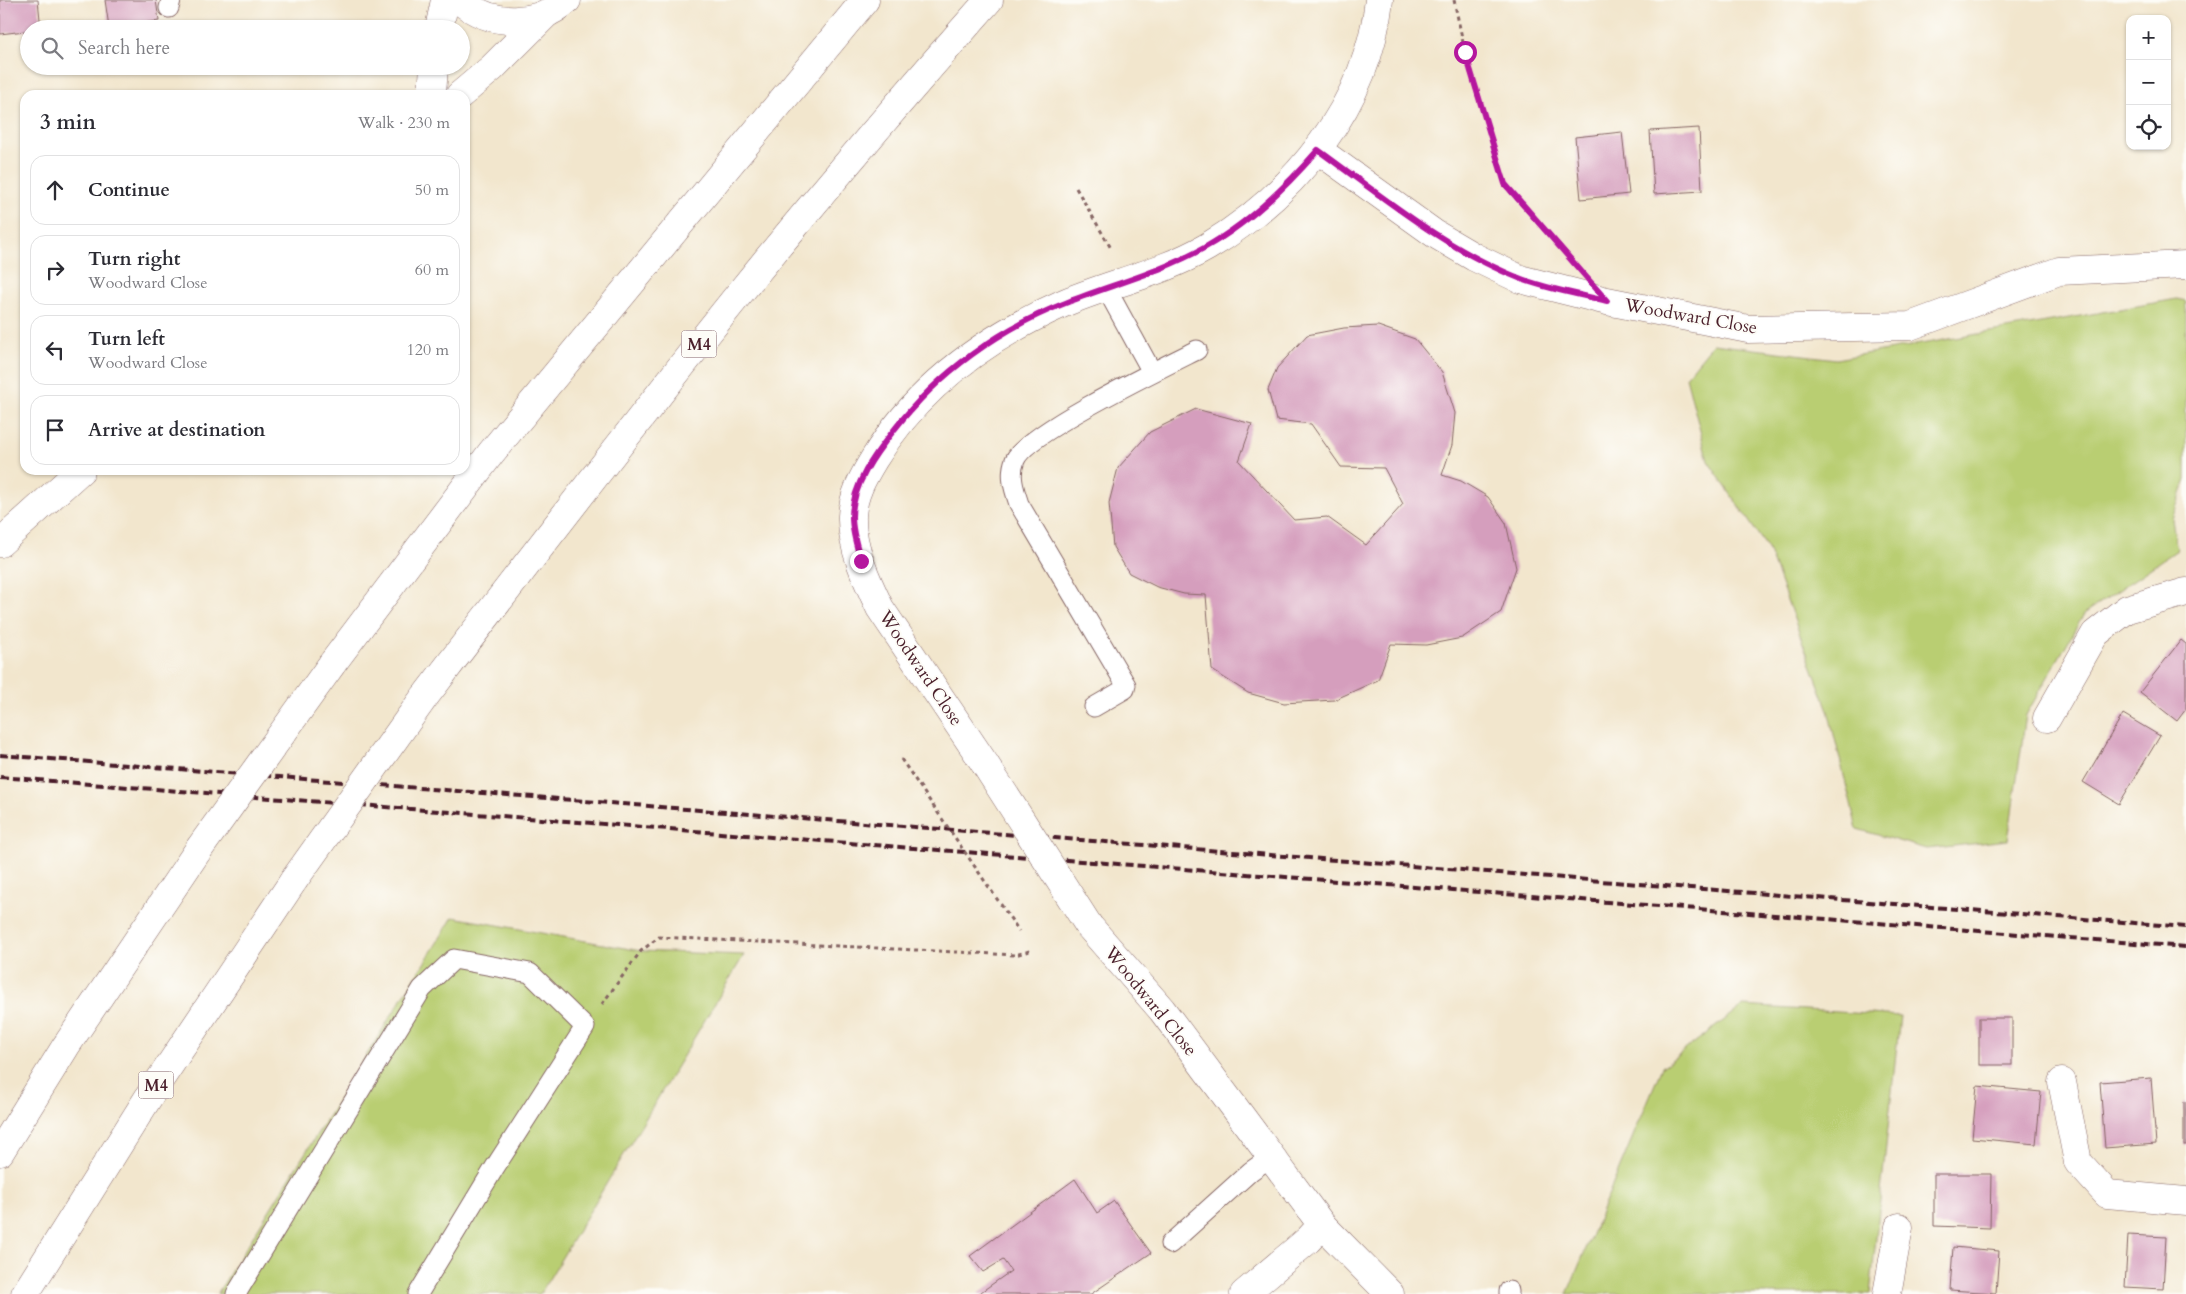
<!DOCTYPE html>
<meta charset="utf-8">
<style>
:root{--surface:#fff;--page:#f2f2f3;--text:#2b2b33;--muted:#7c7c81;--line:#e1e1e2}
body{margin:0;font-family:Cardo,serif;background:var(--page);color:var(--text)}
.controls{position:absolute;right:15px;top:15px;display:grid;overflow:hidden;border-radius:10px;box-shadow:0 1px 4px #0004}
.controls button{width:45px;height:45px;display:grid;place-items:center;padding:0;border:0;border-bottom:1px solid var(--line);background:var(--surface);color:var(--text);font:25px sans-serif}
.stop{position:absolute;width:15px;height:15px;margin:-11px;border:4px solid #b5179e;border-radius:50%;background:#fff}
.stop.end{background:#b5179e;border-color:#fff;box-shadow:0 1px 5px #0008}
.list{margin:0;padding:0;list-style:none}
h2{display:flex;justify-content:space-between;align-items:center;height:65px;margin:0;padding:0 20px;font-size:21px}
h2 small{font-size:16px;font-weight:400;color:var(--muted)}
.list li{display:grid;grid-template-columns:32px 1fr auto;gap:15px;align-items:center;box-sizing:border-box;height:70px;margin:0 10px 10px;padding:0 10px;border:1px solid var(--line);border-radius:15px}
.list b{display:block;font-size:19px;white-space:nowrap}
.list p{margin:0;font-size:16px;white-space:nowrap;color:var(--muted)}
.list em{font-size:16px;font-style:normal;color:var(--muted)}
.icon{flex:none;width:28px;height:28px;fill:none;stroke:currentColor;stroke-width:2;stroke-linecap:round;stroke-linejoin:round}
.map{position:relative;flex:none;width:2186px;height:1294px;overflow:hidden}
.search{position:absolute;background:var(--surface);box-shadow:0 1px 4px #0004;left:20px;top:20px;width:450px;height:55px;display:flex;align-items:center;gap:12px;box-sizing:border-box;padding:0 18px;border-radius:28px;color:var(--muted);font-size:19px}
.panel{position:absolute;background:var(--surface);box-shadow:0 1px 4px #0004;left:20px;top:90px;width:450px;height:385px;border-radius:15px}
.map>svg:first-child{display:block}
</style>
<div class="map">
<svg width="2186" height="1294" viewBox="0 0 2186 1294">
<rect width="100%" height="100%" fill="#fdfcf7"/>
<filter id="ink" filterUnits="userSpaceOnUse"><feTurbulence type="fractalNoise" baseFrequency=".02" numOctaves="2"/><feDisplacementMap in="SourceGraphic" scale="10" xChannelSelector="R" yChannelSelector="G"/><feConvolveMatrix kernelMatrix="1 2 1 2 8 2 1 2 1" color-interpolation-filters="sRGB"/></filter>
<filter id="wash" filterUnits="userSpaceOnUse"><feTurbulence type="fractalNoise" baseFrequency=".0096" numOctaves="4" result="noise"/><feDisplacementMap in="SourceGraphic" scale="20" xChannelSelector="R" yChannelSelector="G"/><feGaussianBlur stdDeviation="1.12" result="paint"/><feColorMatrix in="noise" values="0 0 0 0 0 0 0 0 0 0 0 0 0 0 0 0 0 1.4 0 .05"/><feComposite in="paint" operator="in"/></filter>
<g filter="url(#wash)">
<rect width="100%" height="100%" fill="#f2e6cd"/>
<!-- green -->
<g fill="#b9ce72" stroke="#82764e">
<polygon points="2177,299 2186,301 2186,480 2172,519 2177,550 2084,614 2026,715 2008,840 1926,849 1857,829 1828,710 1768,549 1708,461 1686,377 1713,344 1836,359"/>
<polygon points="453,917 641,951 744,955 540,1294 217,1294"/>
<polygon points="1743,1006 1900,1016 1870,1294 1567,1294 1662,1067"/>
</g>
<g id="blocks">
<!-- building -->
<g fill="#d59ebd">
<polygon points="0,0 38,0 41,29 0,34"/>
<polygon points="105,0 156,0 159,21 109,27"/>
<polygon points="1699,128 1702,191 1654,194 1650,131"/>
<polygon points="1622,132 1629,194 1581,199 1575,137"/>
<polygon points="1378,326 1415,339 1442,372 1455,413 1452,445 1442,475 1461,481 1488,497 1506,523 1516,568 1501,612 1462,638 1426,645 1391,644 1378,680 1334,700 1284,703 1248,693 1212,670 1206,595 1184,594 1157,587 1129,573 1113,547 1109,503 1118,468 1150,432 1196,409 1252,424 1239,461 1294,520 1327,517 1366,545 1403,504 1384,468 1341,467 1311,424 1276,420 1268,390 1277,368 1307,335 1344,328"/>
<polygon points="2181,640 2186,644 2186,709 2177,721 2140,692"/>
<polygon points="2123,714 2160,736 2119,804 2083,782"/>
<rect x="1979" y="1018" width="33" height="47"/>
<polygon points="2151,1078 2156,1144 2105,1148 2100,1082"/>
<polygon points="1977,1086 2041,1092 2036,1144 1972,1138"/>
<rect x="2184" y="1102" width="2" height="43"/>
<polygon points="1934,1174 1991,1174 1990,1228 1934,1226"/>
<polygon points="1075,1179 1097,1213 1114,1201 1151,1253 1091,1294 978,1294 1011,1271 1003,1260 983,1272 970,1256"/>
<polygon points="2128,1235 2166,1237 2163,1289 2125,1287"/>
<polygon points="1953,1247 1999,1251 1996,1293 1950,1290"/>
</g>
</g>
</g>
<g filter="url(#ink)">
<use href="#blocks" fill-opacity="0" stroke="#856564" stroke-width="1"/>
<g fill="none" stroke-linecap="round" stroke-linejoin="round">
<!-- service casing -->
<g stroke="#856564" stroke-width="21">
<g id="service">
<polyline points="169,8 171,0"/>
<polyline points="1106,288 1152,372"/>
<path d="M1094 707 1125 689 1126 685 1019 504C1014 489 1009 475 1015 460 1026 433 1165 366 1197 350"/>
<polyline points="1170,1244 1251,1171 1271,1157"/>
<polyline points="1509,1291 1509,1294"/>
<polyline points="236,1294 422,989 454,959 530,973 585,1027 495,1167 418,1294"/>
</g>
</g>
<!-- minor casing -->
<g stroke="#856564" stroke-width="29">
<g id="minor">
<polyline points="1318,150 1435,234 1474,257 1520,279 1607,301 1748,329 1910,326 2059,271 2186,265"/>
<polyline points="2047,718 2095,634 2127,609 2186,592"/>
<polyline points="2062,1082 2078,1162 2107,1194 2186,1201"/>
<polyline points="1244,1294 1308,1240 1322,1225"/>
<polyline points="1887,1294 1899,1227"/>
</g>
</g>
<!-- tertiary casing -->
<g stroke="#856564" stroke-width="29">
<g id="tertiary">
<polyline points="439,29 445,0"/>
<polyline points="432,95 434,66"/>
<polyline points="460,95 492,68 547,13"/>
<polyline points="0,543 81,470"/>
<path d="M985 764 880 608C867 581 851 547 852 516 853 495 863 477 874 459 918 387 987 337 1064 303 1111 283 1162 273 1207 247 1295 194 1368 105 1379 0"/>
<polyline points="1089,926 1162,1010 1322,1225 1390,1294"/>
</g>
</g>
<!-- primary casing -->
<g stroke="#856564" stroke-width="29">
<path id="primary" d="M459 0C490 26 535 28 567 0"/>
</g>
<!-- motorway casing -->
<g stroke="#856564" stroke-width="29">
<g id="motorway">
<polyline points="332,664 491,453 865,0"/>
<path d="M423 699C529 561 634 424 743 289 823 191 905 95 989 0"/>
<polyline points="0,1152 66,1046 199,849"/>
<polyline points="25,1294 155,1087 294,880"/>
</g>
</g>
<!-- path -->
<g stroke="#856564" stroke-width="3" stroke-dasharray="4 4" stroke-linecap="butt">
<polyline points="1454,0 1465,52 1505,185 1567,255"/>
<polyline points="1076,188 1112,250"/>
<polyline points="602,1004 641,951 659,937 1015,955 1033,950"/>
</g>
<!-- service -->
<use href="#service" stroke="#fff" stroke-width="19"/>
<!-- minor -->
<use href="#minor" stroke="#fff" stroke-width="28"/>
<!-- tertiary -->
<use href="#tertiary" stroke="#fff" stroke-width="28"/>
<!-- primary -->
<use href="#primary" stroke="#fff" stroke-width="28"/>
<!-- motorway -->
<use href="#motorway" stroke="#fff" stroke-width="28"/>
<!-- rail -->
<g stroke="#4a1f2b" stroke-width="4" stroke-dasharray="8 4" stroke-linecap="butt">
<polyline points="0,755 2186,927"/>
<polyline points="0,777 2186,947"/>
</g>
<!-- tertiary-bridge casing -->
<g stroke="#856564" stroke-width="29" stroke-linecap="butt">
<polyline id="tertiary-bridge" points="985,764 1089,926"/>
</g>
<!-- motorway-bridge casing -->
<g stroke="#856564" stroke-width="29" stroke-linecap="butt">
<g id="motorway-bridge">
<polyline points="199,849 332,664"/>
<polyline points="294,880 423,699"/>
</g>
</g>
<!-- path-bridge -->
<polyline stroke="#856564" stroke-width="3" stroke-dasharray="4 4" stroke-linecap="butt" points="901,759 1019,931"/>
<!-- tertiary-bridge -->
<use href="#tertiary-bridge" stroke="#fff" stroke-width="28"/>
<!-- motorway-bridge -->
<use href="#motorway-bridge" stroke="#fff" stroke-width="28"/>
</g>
</g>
<g fill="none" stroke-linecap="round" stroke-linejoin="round" filter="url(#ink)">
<!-- route -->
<path stroke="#b5179e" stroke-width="6" d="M861 561C857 547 852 532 852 517 852 485 875 454 894 430 938 373 1000 328 1068 302 1114 284 1161 272 1204 248 1248 224 1286 187 1318 150 1382 196 1445 249 1519 278 1546 289 1578 294 1607 301L1505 184 1465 52"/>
</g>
<g text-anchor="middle" stroke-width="4" stroke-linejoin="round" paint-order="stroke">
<!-- shield labels -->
<g fill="#fdfcf7" stroke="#806168" stroke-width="1">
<rect x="681.5" y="330.5" width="35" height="27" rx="4"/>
<rect x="138.5" y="1071.5" width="35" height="27" rx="4"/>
</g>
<g font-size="16" font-weight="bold" fill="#4a1f2b">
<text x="699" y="350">M4</text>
<text x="156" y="1091">M4</text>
</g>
<!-- street labels -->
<g font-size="18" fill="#4a1f2b" stroke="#fdfcf7">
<text transform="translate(1691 316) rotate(10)" y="6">Woodward Close</text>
<text transform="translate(921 668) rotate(56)" y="6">Woodward Close</text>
<text transform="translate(1151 1001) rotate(51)" y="6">Woodward Close</text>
</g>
</g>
</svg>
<div class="controls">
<button>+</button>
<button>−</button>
<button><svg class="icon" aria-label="locate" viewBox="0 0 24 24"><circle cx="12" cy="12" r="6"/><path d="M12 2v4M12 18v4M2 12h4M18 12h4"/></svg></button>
</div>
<div class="stop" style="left:1465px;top:52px"></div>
<div class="stop end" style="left:861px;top:561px"></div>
<div class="search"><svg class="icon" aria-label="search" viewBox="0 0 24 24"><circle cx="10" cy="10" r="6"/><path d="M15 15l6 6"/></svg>Search here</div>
<section class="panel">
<h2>3 min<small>Walk · 230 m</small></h2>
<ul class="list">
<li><svg class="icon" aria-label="ahead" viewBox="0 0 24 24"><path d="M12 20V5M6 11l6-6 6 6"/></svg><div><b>Continue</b></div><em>50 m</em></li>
<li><svg class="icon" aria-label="right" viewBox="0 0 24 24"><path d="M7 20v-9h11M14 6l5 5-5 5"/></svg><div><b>Turn right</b><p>Woodward Close</p></div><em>60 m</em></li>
<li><svg class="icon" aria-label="left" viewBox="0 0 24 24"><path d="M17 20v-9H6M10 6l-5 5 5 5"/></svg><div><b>Turn left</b><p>Woodward Close</p></div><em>120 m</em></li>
<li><svg class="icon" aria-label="arrive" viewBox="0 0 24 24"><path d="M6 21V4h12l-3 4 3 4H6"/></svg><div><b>Arrive at destination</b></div></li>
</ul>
</section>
</div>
